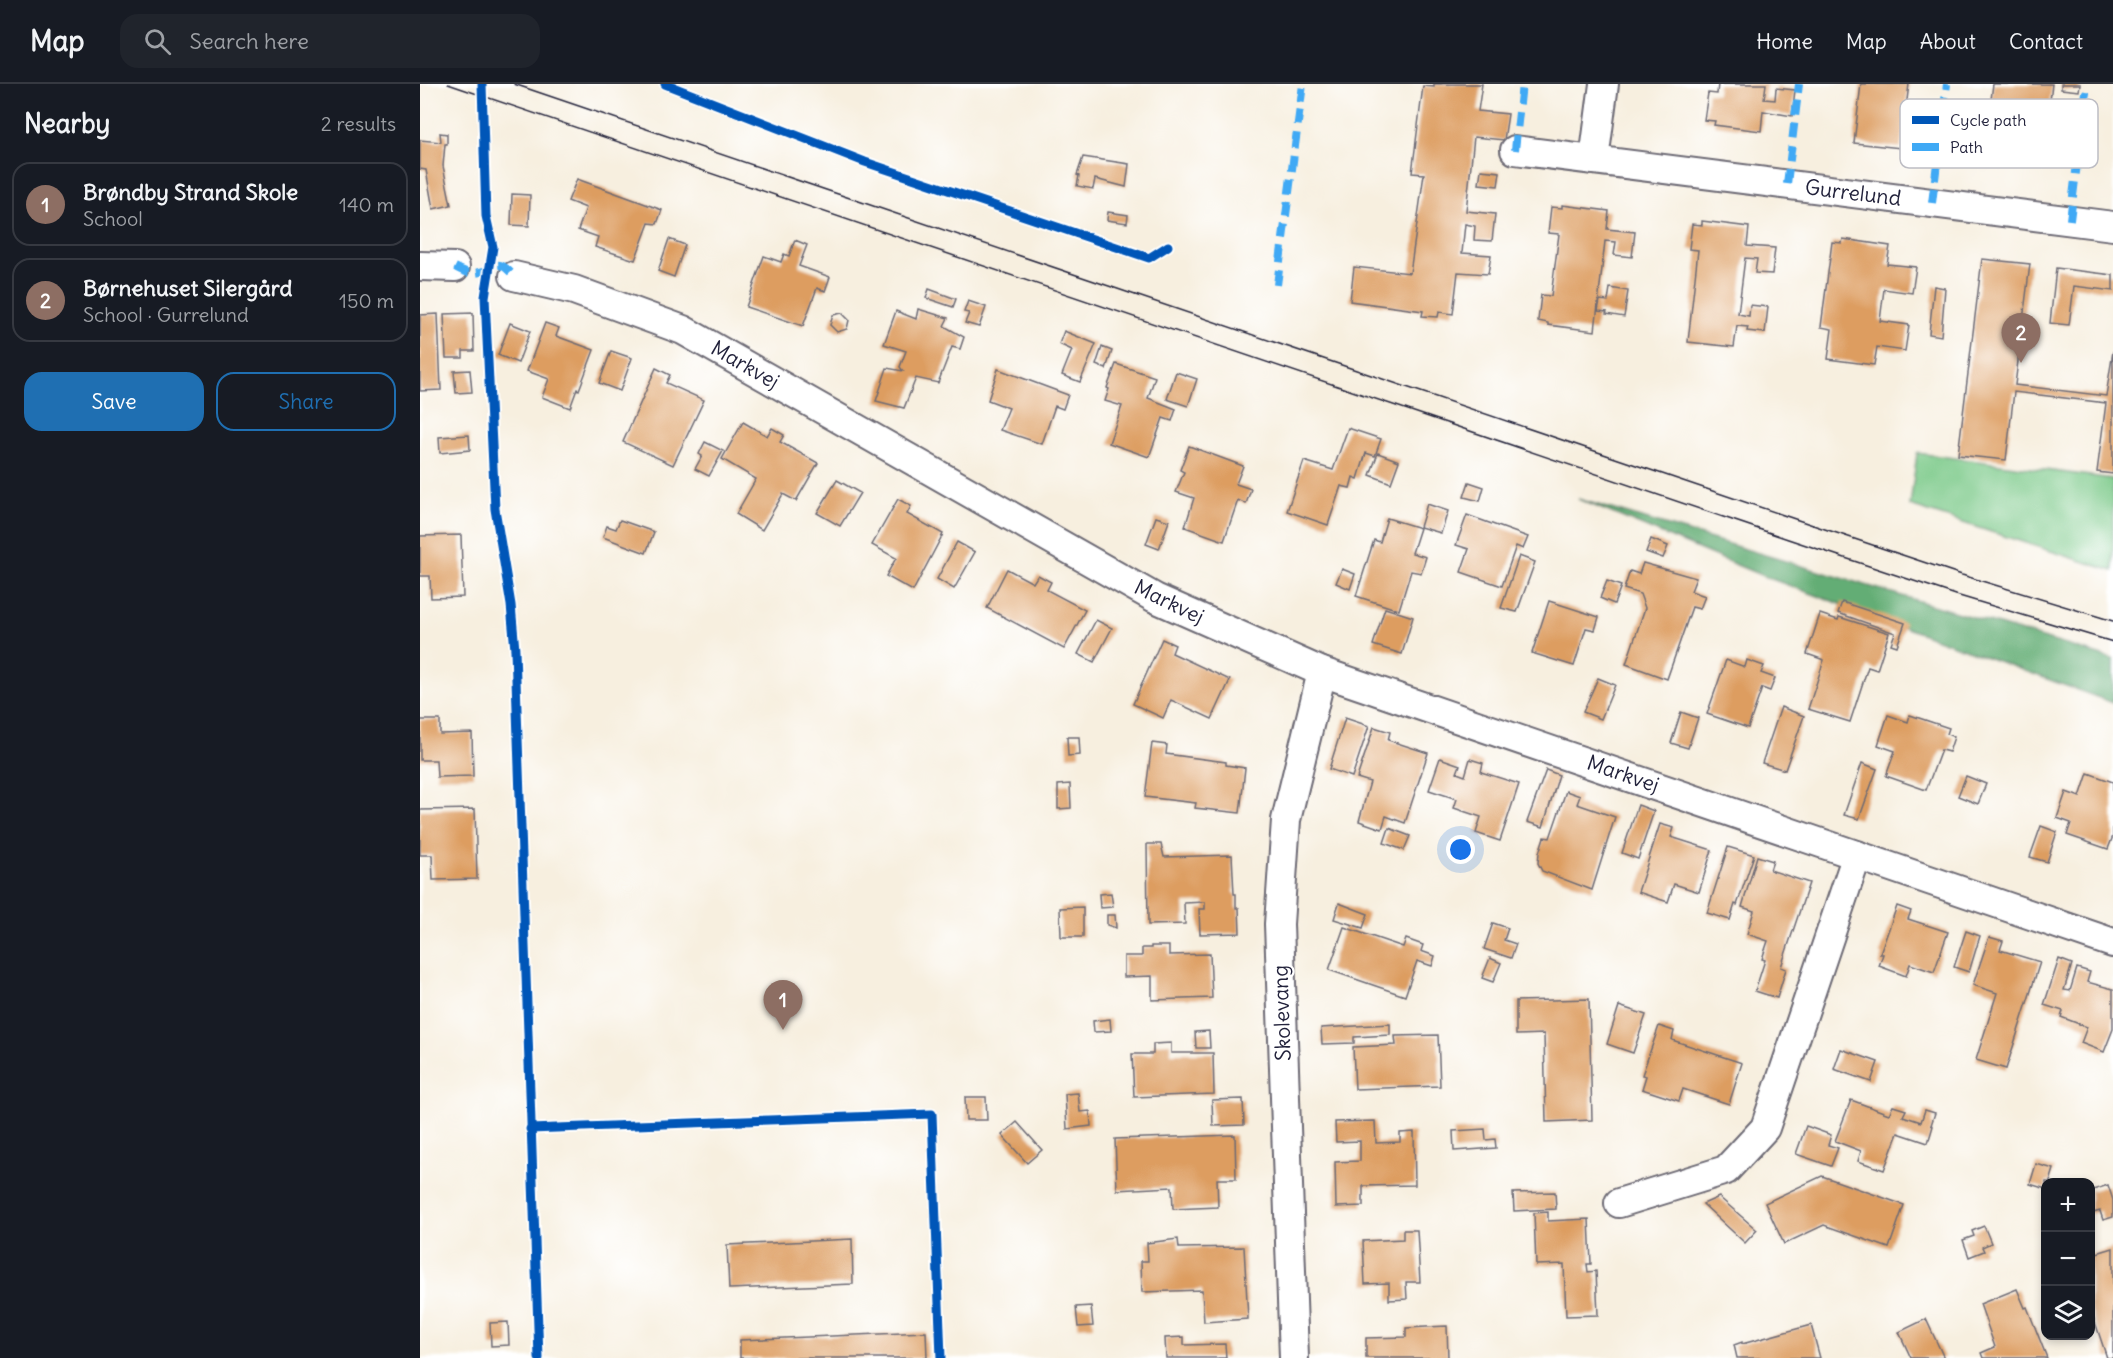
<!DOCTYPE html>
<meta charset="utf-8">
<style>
:root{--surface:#171b24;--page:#20242c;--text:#f1f3f6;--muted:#9ea1a6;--line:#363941;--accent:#1f6fb2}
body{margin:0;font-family:Delius,sans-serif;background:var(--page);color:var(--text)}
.controls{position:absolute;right:18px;bottom:18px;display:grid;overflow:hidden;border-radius:12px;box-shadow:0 3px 9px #0003}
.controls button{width:54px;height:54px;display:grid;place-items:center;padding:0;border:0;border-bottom:2px solid var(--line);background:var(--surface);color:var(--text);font:30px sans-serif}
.you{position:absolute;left:1041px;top:766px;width:21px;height:21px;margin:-15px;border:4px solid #fff;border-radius:50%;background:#1a73e8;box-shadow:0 0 0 9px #1a73e833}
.badge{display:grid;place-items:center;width:39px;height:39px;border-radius:50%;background:var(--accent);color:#fff;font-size:20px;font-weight:700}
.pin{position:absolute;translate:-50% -50px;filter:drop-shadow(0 2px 3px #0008)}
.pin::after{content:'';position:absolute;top:32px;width:21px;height:18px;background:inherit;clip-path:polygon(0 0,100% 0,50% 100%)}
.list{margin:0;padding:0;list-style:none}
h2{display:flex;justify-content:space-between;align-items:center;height:78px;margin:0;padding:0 24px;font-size:26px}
h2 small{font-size:20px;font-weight:400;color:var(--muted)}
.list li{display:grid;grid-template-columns:39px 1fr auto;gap:18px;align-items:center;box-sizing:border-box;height:84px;margin:0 12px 12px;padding:0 12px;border:2px solid var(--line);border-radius:18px}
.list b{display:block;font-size:22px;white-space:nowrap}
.list p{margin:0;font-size:20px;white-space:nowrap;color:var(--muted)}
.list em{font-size:20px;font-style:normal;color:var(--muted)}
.actions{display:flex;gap:12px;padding:18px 24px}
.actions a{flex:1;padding:14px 0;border:2px solid var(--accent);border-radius:18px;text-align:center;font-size:21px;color:var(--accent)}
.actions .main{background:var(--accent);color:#fff}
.icon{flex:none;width:33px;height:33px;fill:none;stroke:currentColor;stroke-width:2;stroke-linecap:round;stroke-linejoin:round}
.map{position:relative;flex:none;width:1693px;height:1274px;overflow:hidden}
header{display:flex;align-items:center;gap:36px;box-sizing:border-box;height:84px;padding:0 30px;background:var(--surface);border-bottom:2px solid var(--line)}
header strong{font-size:28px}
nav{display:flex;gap:33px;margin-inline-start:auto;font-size:21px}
.search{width:420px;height:54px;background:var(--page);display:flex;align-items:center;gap:15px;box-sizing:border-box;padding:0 21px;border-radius:18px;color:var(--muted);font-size:22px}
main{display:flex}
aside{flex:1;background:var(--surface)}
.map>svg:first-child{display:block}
</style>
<header>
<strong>Map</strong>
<div class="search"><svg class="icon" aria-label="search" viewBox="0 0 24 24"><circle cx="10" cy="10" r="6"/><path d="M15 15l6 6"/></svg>Search here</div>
<nav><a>Home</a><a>Map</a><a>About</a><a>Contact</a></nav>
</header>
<main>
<aside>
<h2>Nearby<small>2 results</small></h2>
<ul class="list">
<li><span class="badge" style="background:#8d6e63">1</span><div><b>Brøndby Strand Skole</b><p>School</p></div><em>140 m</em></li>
<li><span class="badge" style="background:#8d6e63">2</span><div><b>Børnehuset Silergård</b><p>School · Gurrelund</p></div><em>150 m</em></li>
</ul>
<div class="actions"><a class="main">Save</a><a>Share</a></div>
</aside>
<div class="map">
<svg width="1693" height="1274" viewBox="0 0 1693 1274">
<rect width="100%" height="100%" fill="#fff"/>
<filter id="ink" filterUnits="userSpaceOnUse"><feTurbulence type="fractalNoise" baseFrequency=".0167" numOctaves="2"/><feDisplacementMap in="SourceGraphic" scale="12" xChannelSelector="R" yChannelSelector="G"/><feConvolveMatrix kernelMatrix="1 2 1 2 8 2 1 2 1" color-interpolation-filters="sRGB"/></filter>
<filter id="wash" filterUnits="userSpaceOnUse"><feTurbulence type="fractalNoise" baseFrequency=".008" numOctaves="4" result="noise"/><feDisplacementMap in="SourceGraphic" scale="24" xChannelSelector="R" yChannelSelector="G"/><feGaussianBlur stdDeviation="1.35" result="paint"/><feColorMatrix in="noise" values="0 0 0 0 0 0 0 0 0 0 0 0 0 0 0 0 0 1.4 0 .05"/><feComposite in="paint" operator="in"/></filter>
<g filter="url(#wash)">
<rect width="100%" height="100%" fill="#f7efdf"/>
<!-- green -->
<polygon fill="#7ac988" stroke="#4e7662" stroke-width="1.5" points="1497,369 1693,395 1693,487 1490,422"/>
<!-- forest -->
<polygon fill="#63ad74" stroke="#426858" stroke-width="1.5" points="1158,415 1693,575 1693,619 1343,492"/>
<g id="blocks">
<!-- building -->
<g fill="#dd9d61">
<polygon points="1014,0 1062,0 1058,27 1088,30 1084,56 1054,53 1046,127 1075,130 1072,157 1054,156 1055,142 1045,140 1042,169 1071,171 1068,190 1038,188 1033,230 1019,228 1018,233 1002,232 1003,227 930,217 934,183 990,189 1004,90 992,89 1003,2 1014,3"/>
<polygon points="1298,0 1346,0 1344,15 1355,16 1356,4 1375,6 1372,32 1343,27 1341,47 1294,41 1295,37 1284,36 1288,9 1297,10"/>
<polygon points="1441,0 1489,0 1481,64 1434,59"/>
<polygon points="1573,0 1632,0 1622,80 1575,75 1575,72 1564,71"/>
<polygon points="1641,0 1660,0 1659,7 1641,5"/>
<polygon points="20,49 27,50 27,60 25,60 23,82 31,121 13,125 6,86 0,85 0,56 21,58"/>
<polygon points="663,73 709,80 706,103 675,95 673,105 657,102 659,92 657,91"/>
<polygon points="1061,86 1080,88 1078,102 1059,100"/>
<polygon points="157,95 242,126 237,140 229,139 215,176 175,163 178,153 158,146 166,124 148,117"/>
<polygon points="92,110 110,111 109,142 91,141"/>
<polygon points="1142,121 1189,127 1187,145 1215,148 1212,173 1194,171 1196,158 1185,157 1175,247 1128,241 1128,239 1118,237 1121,211 1131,212 1139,150 1128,149 1131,123 1142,124"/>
<polygon points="688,128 708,131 707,139 687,136"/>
<polygon points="1282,137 1329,143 1327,162 1355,164 1352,190 1335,189 1337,175 1325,174 1318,230 1329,232 1330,221 1348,223 1345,249 1327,247 1328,243 1317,242 1314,263 1268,258 1278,166 1269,165 1272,140 1282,141"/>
<polygon points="249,155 265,161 254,193 238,187"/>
<polygon points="1423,155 1470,162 1467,180 1496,183 1492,209 1464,205 1460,237 1489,241 1485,267 1457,263 1454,281 1408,275 1412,245 1401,243 1412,158 1422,159"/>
<polygon points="375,156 387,161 379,182 410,193 405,207 397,204 383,242 326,223 344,172 361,178 364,170 369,172"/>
<polygon points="1562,175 1610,180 1595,301 1686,312 1693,267 1693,390 1677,388 1686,319 1594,308 1586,376 1538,371"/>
<polygon points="1636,184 1693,191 1693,207 1654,202 1649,241 1630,239"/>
<polygon points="1514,202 1525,204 1521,252 1509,250"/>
<polygon points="1190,204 1208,207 1204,233 1186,230 1187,228 1178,227 1180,216 1188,217"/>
<polygon points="509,205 536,215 533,223 506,214"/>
<polygon points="548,217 566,223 559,243 545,239 549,229 544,228"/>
<polygon points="498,225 528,234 524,242 544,253 540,265 532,263 518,299 496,294 484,324 456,317 467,284 483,287 480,283 486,267 464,260 476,227 496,235"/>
<polygon points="53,229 54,267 43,267 43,274 26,274 24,230"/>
<polygon points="422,229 429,236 427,245 417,248 410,241 413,231"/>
<polygon points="18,230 21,306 0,307 0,231"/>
<polygon points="90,239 110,247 98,279 78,271"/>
<polygon points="125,239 139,244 136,252 174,266 159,306 157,305 150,324 122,313 129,295 107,287"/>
<polygon points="644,247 676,260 660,298 642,291 652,266 639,260"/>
<polygon points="682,263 692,267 686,285 676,281"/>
<polygon points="191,267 212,274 200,307 179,299"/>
<polygon points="696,280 735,293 728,314 756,325 752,337 743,334 729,373 689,359 702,322 685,317 689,305 687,304"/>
<polygon points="236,284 250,291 246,299 284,316 253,381 203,358"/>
<polygon points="578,285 648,311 643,325 635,322 622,360 580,346 589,324 568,316"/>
<polygon points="50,286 52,308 36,309 34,287"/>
<polygon points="756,288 777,295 768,322 747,315"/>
<polygon points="323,338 347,352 352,344 364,351 360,358 398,379 376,417 363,410 342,446 316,430 336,395 302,375"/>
<polygon points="928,344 961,355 955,372 946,369 938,395 933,393 930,404 921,402 908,441 867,427 884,377 913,386"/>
<polygon points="49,351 50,366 20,369 19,353"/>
<polygon points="285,358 303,367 289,392 275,385 282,372 279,370"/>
<polygon points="769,362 823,382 816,400 831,405 826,420 818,416 804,457 765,443 774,414 756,408 764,388 760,386"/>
<polygon points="958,369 979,377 971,399 950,391"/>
<polygon points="417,396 440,409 420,442 397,429"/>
<polygon points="1049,398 1064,403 1060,417 1044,413"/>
<polygon points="478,415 491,422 487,430 523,450 493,507 466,492 476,474 452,461"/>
<polygon points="1007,420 1028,427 1021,449 1000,443"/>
<polygon points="1047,431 1108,453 1103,465 1096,462 1082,502 1041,488 1049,465 1036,461"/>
<polygon points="736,433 749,437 739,465 726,460"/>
<polygon points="967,434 1000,444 992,469 1006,473 1001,489 991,487 979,526 936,512 954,456 960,458"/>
<polygon points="200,436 234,448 226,469 183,453 187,442 196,445"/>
<polygon points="41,451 43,513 11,514 10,492 0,492 0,452"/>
<polygon points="1231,455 1248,462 1243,474 1226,468"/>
<polygon points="537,458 555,468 534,505 517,495"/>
<polygon points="1099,472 1115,478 1097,528 1081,524"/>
<polygon points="1223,479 1276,494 1271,507 1285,512 1280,525 1272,523 1247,595 1206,580 1225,524 1220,510 1204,505 1210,487 1219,490"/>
<polygon points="587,485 613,499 618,491 631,498 627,506 665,526 644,565 567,524"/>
<polygon points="922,485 935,490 930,505 916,499"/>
<polygon points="1187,497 1201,502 1194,520 1180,514"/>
<polygon points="1129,517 1179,533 1175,546 1166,544 1154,582 1112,569"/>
<polygon points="1422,518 1485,539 1477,562 1471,560 1475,549 1418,529"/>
<polygon points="965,524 993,533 982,570 953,561"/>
<polygon points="1400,530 1418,536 1419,533 1469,549 1457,586 1448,583 1430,638 1388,625 1404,576 1387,570"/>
<polygon points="676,536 692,544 674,578 658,570"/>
<polygon points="742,555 755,561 752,569 810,596 792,635 751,616 743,634 713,620"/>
<polygon points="1306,576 1325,583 1327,576 1344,582 1341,589 1355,594 1350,607 1342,604 1328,644 1287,630"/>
<polygon points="1178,594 1195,601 1181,635 1163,628"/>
<polygon points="1361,623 1384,632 1365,686 1342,679"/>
<polygon points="1261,628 1278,634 1268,664 1251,659"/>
<polygon points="1468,631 1488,638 1490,631 1529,644 1527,650 1534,653 1529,668 1521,666 1506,706 1466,692 1475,667 1458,661"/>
<polygon points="925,634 949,642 932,693 909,685"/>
<polygon points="0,636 20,636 20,650 52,649 53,692 17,693 16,676 0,676"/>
<polygon points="954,643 970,648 968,656 1008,669 985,739 966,732 962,745 939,737 950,698 937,694"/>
<polygon points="647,653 659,653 660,671 648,672"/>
<polygon points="732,659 747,661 746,670 806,678 806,681 825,684 820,729 775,724 776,719 725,713"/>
<polygon points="1020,674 1040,681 1037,689 1045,692 1050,675 1063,679 1061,688 1099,700 1080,757 1056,749 1061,733 1034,724 1037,715 1009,706"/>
<polygon points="1442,679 1457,685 1439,735 1424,731"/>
<polygon points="1126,686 1139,691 1123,743 1107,738"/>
<polygon points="1668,689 1693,698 1693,752 1688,765 1647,751 1651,739 1637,734 1646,708 1660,713"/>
<polygon points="1546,692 1566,700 1558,720 1538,712"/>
<polygon points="650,700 651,724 638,725 638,701"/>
<polygon points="1146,707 1160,712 1157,720 1195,733 1172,806 1122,787 1118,779 1119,769 1124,753 1130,754"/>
<polygon points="1218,721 1234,727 1218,775 1202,769"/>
<polygon points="55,725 57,795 13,796 12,771 0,771 0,726"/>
<polygon points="1240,740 1254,744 1251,753 1292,766 1279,808 1254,800 1248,818 1218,808"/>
<polygon points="1621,742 1637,748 1627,778 1610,773"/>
<polygon points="969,744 990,752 984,766 964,759"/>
<polygon points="727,760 741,760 744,773 812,771 814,810 816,810 816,824 819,824 820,849 780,850 779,825 785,825 785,818 764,819 765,840 728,841"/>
<polygon points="1308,763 1334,771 1317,821 1315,820 1310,836 1287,829"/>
<polygon points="1337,772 1353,777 1350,786 1389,799 1361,883 1366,885 1357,914 1335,907 1345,876 1342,875 1348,857 1327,850 1334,827 1322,823"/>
<polygon points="691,809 693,823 680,824 679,810"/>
<polygon points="919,819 948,830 943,844 914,835"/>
<polygon points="1477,822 1491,827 1488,835 1528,848 1514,888 1490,880 1486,892 1459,882 1463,870 1460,870"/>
<polygon points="663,823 663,853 641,853 640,824"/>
<polygon points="687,831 695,831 696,844 687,841"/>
<polygon points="1073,839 1088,844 1084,856 1096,860 1091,874 1064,865"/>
<polygon points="924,843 983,863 986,855 1003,861 1001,867 1015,872 1012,882 997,877 985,912 909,886"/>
<polygon points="1546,847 1560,852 1549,888 1534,883"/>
<polygon points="1569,853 1583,857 1580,866 1620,878 1586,985 1556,976 1577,909 1553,901"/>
<polygon points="731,862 749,862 749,871 790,870 792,914 732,916 732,892 704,893 704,872 722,872 722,864 731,864"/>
<polygon points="1070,874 1081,879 1073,898 1062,894"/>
<polygon points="1639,875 1652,880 1644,906 1650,907 1657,884 1670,888 1667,898 1693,905 1693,945 1684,968 1661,959 1667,943 1641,933 1643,927 1624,921"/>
<polygon points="1169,915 1172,1036 1126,1038 1124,950 1096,951 1096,917"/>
<polygon points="1199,922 1226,931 1213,969 1187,960"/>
<polygon points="690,935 691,947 674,948 673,937"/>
<polygon points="970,940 970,951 934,953 934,959 902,960 901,944"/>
<polygon points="1239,942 1254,947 1252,956 1322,979 1309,1020 1263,1005 1259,1017 1222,1005 1226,992 1222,991"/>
<polygon points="789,947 790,964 776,964 775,948"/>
<polygon points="1018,951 1020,1002 935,1005 933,963 976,961 975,952"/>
<polygon points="751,959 751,969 793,969 794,1010 714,1013 712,970 733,970 733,960"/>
<polygon points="1421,965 1458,978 1451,998 1414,985"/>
<polygon points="658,1009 660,1028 670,1027 671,1042 647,1045 645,1010"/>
<polygon points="545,1013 566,1013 567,1036 546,1036"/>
<polygon points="823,1015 824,1041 793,1042 792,1016"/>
<polygon points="1431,1016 1469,1030 1473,1022 1486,1026 1483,1032 1501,1038 1505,1026 1515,1029 1511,1041 1513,1042 1508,1059 1478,1049 1464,1086 1438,1077 1441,1067 1415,1057"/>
<polygon points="955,1037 956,1059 980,1058 980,1049 994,1048 995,1101 943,1102 943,1122 916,1123 915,1078 940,1077 940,1057 916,1058 915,1038"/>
<polygon points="597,1038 622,1066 607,1079 582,1051"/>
<polygon points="1386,1042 1411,1051 1408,1061 1418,1064 1411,1082 1376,1070"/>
<polygon points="1065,1045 1066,1056 1075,1055 1076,1064 1034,1067 1033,1047"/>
<polygon points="815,1051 816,1095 797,1095 798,1123 753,1125 752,1103 697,1106 695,1055"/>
<polygon points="1616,1080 1634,1085 1630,1098 1626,1098 1626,1105 1610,1100"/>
<polygon points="1402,1092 1484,1121 1469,1164 1404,1141 1364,1160 1345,1119"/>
<polygon points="1688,1101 1693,1116 1693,1133 1683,1136 1680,1127 1670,1130 1670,1107"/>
<polygon points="1135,1108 1136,1125 1094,1127 1093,1109"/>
<polygon points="1299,1113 1337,1146 1325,1159 1283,1120"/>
<polygon points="1128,1128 1128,1137 1169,1135 1171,1180 1167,1180 1168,1188 1176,1187 1178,1231 1146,1232 1144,1180 1116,1181 1114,1129"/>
<polygon points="1564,1142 1571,1159 1562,1163 1564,1167 1549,1173 1543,1156 1554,1152 1552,1147"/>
<polygon points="983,1146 997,1146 1000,1198 986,1198 987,1215 969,1216 969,1199 945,1200 943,1157 983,1155"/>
<polygon points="432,1155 433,1200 309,1205 307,1161"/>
<polygon points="758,1155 759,1164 824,1163 828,1235 784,1238 782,1206 722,1208 721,1177 728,1177 727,1159"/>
<polygon points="1693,1164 1693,1274 1687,1274 1670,1223 1670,1171"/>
<polygon points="1597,1205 1605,1224 1607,1223 1627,1274 1563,1274 1561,1269 1575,1263 1560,1220"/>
<polygon points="671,1222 673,1242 658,1243 656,1223"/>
<polygon points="1506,1235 1524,1274 1491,1274 1479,1248"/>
<polygon points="88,1238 89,1261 71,1262 70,1239"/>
<polygon points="1391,1241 1400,1274 1317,1274 1314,1261 1322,1258 1322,1260"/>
<polygon points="1027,1242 1028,1274 946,1274 946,1254 986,1253 986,1244"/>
<polygon points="506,1248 507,1274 320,1274 320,1256"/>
<polygon points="764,1253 764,1261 805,1260 806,1274 746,1274 745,1254"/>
</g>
</g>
</g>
<g filter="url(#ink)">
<use href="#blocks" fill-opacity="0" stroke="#6d6a74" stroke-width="1.5"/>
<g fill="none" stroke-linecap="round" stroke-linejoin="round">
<!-- minor casing -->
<g stroke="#6d6a74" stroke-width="32">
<g id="minor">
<polyline points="1095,66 1693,142"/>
<polyline points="1174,76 1184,0"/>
<polyline points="0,182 35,183"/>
<polyline points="94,192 154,206 263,246 735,514 902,588 1693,859"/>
<polyline points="1199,1119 1306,1086 1345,1044 1437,771"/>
<polyline points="874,1274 859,840 866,736 902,588"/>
</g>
</g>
<!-- minor -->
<use href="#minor" stroke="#fff" stroke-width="28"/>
<!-- tram -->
<g stroke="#22223b" stroke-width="1.5">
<polyline points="28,0 1368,455 1536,511 1693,558"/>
<polyline points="94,0 1375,435 1542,491 1693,537"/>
</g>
<!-- quiet -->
<g stroke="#3fa9f5" stroke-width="8" stroke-dasharray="15 8" stroke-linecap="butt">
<polyline points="1095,66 1102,0"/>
<polyline points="1367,100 1379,0"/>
<polyline points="1512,119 1527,0"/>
<polyline points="1650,136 1667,0"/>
<path d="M35 183C41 186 48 190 55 189 77 187 74 170 94 192"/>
<polyline points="857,201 883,0"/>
</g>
<!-- cycleway casing -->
<g stroke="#fff" stroke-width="13">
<g id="cycleway">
<polyline points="62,0 66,132 73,163 65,213 75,425 91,521 95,566 119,1274"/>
<polyline points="245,0 445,78 729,174 748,162"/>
<polyline points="110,1045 512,1030 521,1274"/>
</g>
</g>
<!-- cycleway -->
<use href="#cycleway" stroke="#0057b8" stroke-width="9"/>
</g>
</g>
<g text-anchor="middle" stroke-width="4.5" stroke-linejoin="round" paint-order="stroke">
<!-- street labels -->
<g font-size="21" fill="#22223b" stroke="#fff">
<text transform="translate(1433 109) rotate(7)" y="7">Gurrelund</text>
<text transform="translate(325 281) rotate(30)" y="7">Markvej</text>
<text transform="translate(749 518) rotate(26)" y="7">Markvej</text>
<text transform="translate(1203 690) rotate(19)" y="7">Markvej</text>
<text transform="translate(862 929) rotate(-92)" y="7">Skolevang</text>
</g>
</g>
<!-- legend -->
<rect x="1480" y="15" width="198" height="69" rx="9" fill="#fff" stroke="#bdbdc4" stroke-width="1.5"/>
<rect x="1492" y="32" width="27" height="8" fill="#0057b8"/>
<rect x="1492" y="59" width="27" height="8" fill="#3fa9f5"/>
<g font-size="16" fill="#22223b">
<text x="1530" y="42">Cycle path</text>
<text x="1530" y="69">Path</text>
</g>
</svg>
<div class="controls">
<button>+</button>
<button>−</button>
<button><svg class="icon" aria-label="layers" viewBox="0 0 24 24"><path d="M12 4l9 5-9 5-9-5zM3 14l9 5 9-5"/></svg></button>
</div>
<div class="you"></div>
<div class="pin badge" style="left:363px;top:946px;background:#8d6e63">1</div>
<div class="pin badge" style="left:1601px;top:279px;background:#8d6e63">2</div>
</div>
</main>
